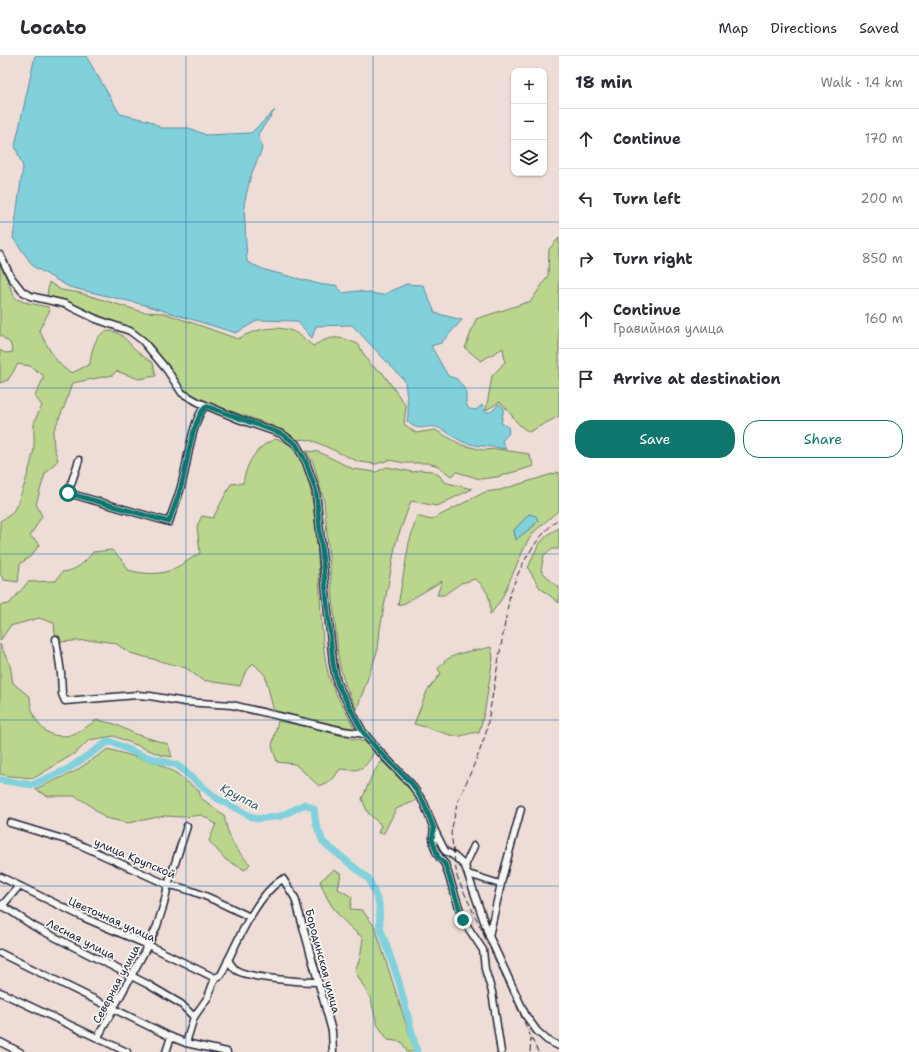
<!DOCTYPE html>
<meta charset="utf-8">
<style>
:root{--surface:#fff;--page:#f7f7f7;--text:#2b2b33;--muted:#7c7c81;--line:#e1e1e2;--accent:#0f766e}
body{margin:0;font-family:"Shantell Sans",sans-serif;background:var(--page);color:var(--text)}
.controls{position:absolute;right:12px;top:12px;display:grid;overflow:hidden;border-radius:8px;box-shadow:0 1px 3px #0004}
.controls button{width:36px;height:36px;display:grid;place-items:center;padding:0;border:0;border-bottom:1px solid var(--line);background:var(--surface);color:var(--text);font:20px sans-serif}
.stop{position:absolute;width:12px;height:12px;margin:-9px;border:3px solid #0f766e;border-radius:50%;background:#fff}
.stop.end{background:#0f766e;border-color:#fff;box-shadow:0 1px 4px #0008}
.list{margin:0;padding:0;list-style:none}
h2{display:flex;justify-content:space-between;align-items:center;height:52px;margin:0;padding:0 16px;font-size:17px}
h2 small{font-size:13px;font-weight:400;color:var(--muted)}
.list li{display:grid;grid-template-columns:26px 1fr auto;gap:12px;align-items:center;box-sizing:border-box;height:60px;padding:0 16px;border-top:1px solid var(--line)}
.list b{display:block;font-size:15px;white-space:nowrap}
.list p{margin:0;font-size:13px;white-space:nowrap;color:var(--muted)}
.list em{font-size:13px;font-style:normal;color:var(--muted)}
.actions{display:flex;gap:8px;padding:12px 16px}
.actions a{flex:1;padding:9px 0;border:1px solid var(--accent);border-radius:16px;text-align:center;font-size:14px;color:var(--accent)}
.actions .main{background:var(--accent);color:#fff}
.icon{flex:none;width:22px;height:22px;fill:none;stroke:currentColor;stroke-width:2;stroke-linecap:round;stroke-linejoin:round}
.map{position:relative;flex:none;width:559px;height:996px;overflow:hidden}
header{display:flex;align-items:center;gap:24px;box-sizing:border-box;height:56px;padding:0 20px;background:var(--surface);border-bottom:1px solid var(--line)}
header strong{font-size:19px}
nav{display:flex;gap:22px;margin-inline-start:auto;font-size:14px}
main{display:flex}
aside{flex:1;background:var(--surface)}
.map>svg:first-child{display:block}
</style>
<header>
<strong>Locato</strong>
<nav><a>Map</a><a>Directions</a><a>Saved</a></nav>
</header>
<main>
<div class="map">
<svg width="559" height="996" viewBox="0 0 559 996">
<rect width="100%" height="100%" fill="#eeddd6"/>
<filter id="ink" filterUnits="userSpaceOnUse"><feTurbulence type="fractalNoise" baseFrequency=".025" numOctaves="2"/><feDisplacementMap in="SourceGraphic" scale="8" xChannelSelector="R" yChannelSelector="G"/><feConvolveMatrix kernelMatrix="1 2 1 2 8 2 1 2 1" color-interpolation-filters="sRGB"/></filter>
<g filter="url(#ink)">
<!-- green -->
<g fill="#bad58c" stroke="#6e7c64" fill-rule="evenodd">
<path d="M559 182V360L529 376C512 366 513 357 500 346L486 354 492 320 505 306 503 292 481 305 465 292 476 263 531 245 548 220 549 193Z"/>
<path d="M0 207 15 242 24 246 48 251 50 254 39 274C47 289 56 310 72 317L90 308C91 294 97 268 118 277 125 281 130 289 136 294 141 299 147 303 153 307L156 320 139 323 116 315 113 319 72 327 65 349 53 376 54 392 58 404 45 418 36 448 42 460 30 480 40 488 32 499 20 508 18 526 4 524 0 518V465C3 463 8 461 11 458 19 450 33 404 34 391 35 369 30 371 42 350L35 340 43 323V319L30 310 18 308 8 324 0 327V294L5 297 13 296 10 287 0 279Z"/>
<path d="M49 226 61 234 80 237 143 256 164 257 238 283C254 273 280 267 298 278 303 281 308 286 313 290 332 279 338 280 358 288L370 309 382 316 406 350 404 368 416 377 435 374 462 389 483 394 497 393 529 398 534 410 497 421 480 423 457 416 451 420 438 410 428 407H404L389 404 376 408 359 406 316 386 304 383 297 384 269 368 204 346 185 335 152 289 136 274 115 267 66 244 47 240Z"/>
<path d="M276 383C280 384 286 386 290 389 329 423 312 569 330 624 336 641 347 657 355 673L274 656 265 619 253 607 244 619 240 630 202 624 186 612 130 597 115 587 95 584 56 586 54 567 39 562 10 570 0 585V549L9 548 28 526 56 525 62 516C76 515 84 507 93 496L112 494 124 506 128 514C143 518 161 520 175 512 184 508 191 502 200 497L197 470 202 460 213 462 231 428 243 427C247 406 256 390 276 383Z"/>
<path d="M306 395 319 396 353 413 376 416 387 411 413 416 420 414 432 415 440 420 444 426 472 433 437 450 411 445 396 486 380 573 378 593 357 653C347 636 341 619 338 599L324 445 313 406Z"/>
<path d="M559 416V454L535 475 527 486 501 544 490 559C491 541 488 535 476 523L461 527 444 539H437L442 525 405 547 398 549 409 487 417 460 431 464 485 436 500 434ZM529 458 535 469 516 483 514 474Z"/>
<path d="M559 472V493H553L544 499 541 514 554 528 559 531V547L540 532 528 512C536 493 540 481 559 472Z"/>
<path d="M0 588 10 609 13 627 30 641C31 659 41 681 63 680 75 680 87 670 97 664L115 668 135 678 168 688 172 701 161 699 114 680 89 684 77 696 34 722 9 720 0 718Z"/>
<path d="M491 591 493 601 485 653 479 677C470 675 463 682 454 680 442 677 427 671 414 668L427 635 441 617 438 613C449 595 472 596 491 591Z"/>
<path d="M278 665 309 671 365 686 374 696C364 715 360 715 340 713L333 723 319 730 295 708 277 706 272 690Z"/>
<path d="M108 693 157 707 176 717 199 735 201 742 224 759C229 784 233 790 250 808L245 814 226 804 209 785 216 768 202 759 184 761 164 760 128 767 105 762 87 747 74 740H47L35 733 74 716Z"/>
<polygon points="382,705 417,741 415,745 396,753 384,777 378,777 381,769 368,757 362,743 373,717"/>
<path d="M334 814 341 818 338 833 352 841 350 853 362 854 375 871 415 996H407L402 986 388 984 377 968 371 944 355 915 360 902 363 882C343 866 328 850 320 825Z"/>
</g>
<!-- water -->
<g fill="#81d1dd" stroke="#5b8b9c">
<path d="M35 0H86L120 58 150 65 161 72H189L206 79 251 77 275 54 258 78 262 93 251 119 244 148 247 206 265 214 323 229H336L343 237 357 235 383 239 406 228 423 229 435 257 462 264 441 287 431 290 448 320 457 323 466 335V348L469 353 476 354 482 349 486 356H491L499 348 504 352 501 367 508 371 509 377 502 385 506 393C492 390 477 391 463 386 455 382 447 375 439 372 426 367 419 378 407 365 410 352 406 339 405 325L352 269 316 270 312 282 297 265 258 264 236 277 145 249 69 231 34 211 13 182 23 111 15 90Z"/>
<path d="M529 458 536 460 538 464C533 472 523 477 516 484L514 474Z"/>
</g>
<g fill="none" stroke-linecap="round" stroke-linejoin="round">
<!-- river -->
<polyline stroke="#81d1dd" stroke-width="7" points="0,724 32,729 68,713 109,685 143,700 177,709 216,742 256,763 281,760 305,748 314,753 316,768 323,786 369,823 379,848 380,871 399,926 417,996"/>
<!-- minor casing -->
<g stroke="#22223b" stroke-width="9">
<g id="minor">
<polyline points="0,199 11,221 22,235 30,240 65,248 96,263 130,275 142,284 167,314 182,337 198,346 241,364 282,378 296,388 306,406 316,435 333,607 337,627 363,676 378,694 411,728 424,747 434,773 445,795 454,800 465,810 489,880 526,960 537,975 547,984 559,990"/>
<path d="M79 404 68 437 169 466C173 453 179 440 182 427 188 405 191 367 205 350"/>
<polyline points="56,583 61,617 62,638 65,645 137,639 150,640 185,646 232,649 343,675 365,678"/>
<path d="M10 767 76 787 168 829C196 833 224 849 250 861"/>
<path d="M434 773C431 787 435 798 445 808L463 864 483 894 485 913 492 936 501 996"/>
<polyline points="465,810 474,790"/>
<polyline points="468,818 500,828"/>
<polyline points="1,821 85,862 148,889 215,922"/>
<polyline points="0,848 35,871 147,928 181,948 194,961"/>
<polyline points="1,851 19,830"/>
<polyline points="489,880 503,819 521,753"/>
<polyline points="0,897 171,981 186,987 227,996"/>
<path d="M228 904C230 907 233 912 236 914 248 922 302 926 317 926"/>
<polyline points="0,936 127,996"/>
<polyline points="98,981 148,889 157,870 164,848 168,829 187,770"/>
<polyline points="0,986 20,996"/>
<path d="M186 987 194 961 208 941 215 922 221 919C235 891 256 838 283 823L295 842 332 975 333 996"/>
<polyline points="166,996 171,981"/>
</g>
</g>
<!-- minor -->
<use href="#minor" stroke="#f6f6f2" stroke-width="6"/>
<!-- rail -->
<g stroke="#22223b" stroke-width="1" stroke-dasharray="6 3" stroke-linecap="butt">
<polyline points="530,996 531,982"/>
<path d="M538 996 457 821 451 777 457 748 479 697 486 677 510 538C521 507 534 484 559 462"/>
</g>
</g>
</g>
<g fill="none" stroke-linecap="round" stroke-linejoin="round" filter="url(#ink)">
<!-- route -->
<path stroke="#0f766e" stroke-width="5" d="M68 437 169 466C173 453 179 440 182 427 188 405 191 367 206 350L282 378 296 388 306 406 316 435 333 607 337 627 363 676 378 694 412 728 424 747 434 773 432 783 438 801 445 808 463 864"/>
</g>
<!-- grid -->
<path fill="none" stroke="#1f6fb2" stroke-width="1" stroke-opacity="0.55" d="M186 0V996M373 0V996M0 166H559M0 332H559M0 498H559M0 664H559M0 830H559"/>
<g text-anchor="middle" stroke-width="3.5" stroke-linejoin="round" paint-order="stroke">
<!-- street labels -->
<g font-size="11" fill="#22223b" stroke="#f6f6f2">
<text transform="translate(135 802) rotate(23)" y="4">улица Крупской</text>
<text transform="translate(112 863) rotate(24)" y="4">Цветочная улица</text>
<text transform="translate(81 883) rotate(27)" y="4">Лесная улица</text>
<text transform="translate(323 905) rotate(75)" y="4">Бородинская улица</text>
<text transform="translate(116 928) rotate(-62)" y="4">Северная улица</text>
</g>
<!-- water labels -->
<g font-size="12" font-style="italic" fill="#3e576c" stroke="#f6f6f2">
<text transform="translate(240 741) rotate(28)" y="4">Круппа</text>
</g>
</g>
</svg>
<div class="controls">
<button>+</button>
<button>−</button>
<button><svg class="icon" aria-label="layers" viewBox="0 0 24 24"><path d="M12 4l9 5-9 5-9-5zM3 14l9 5 9-5"/></svg></button>
</div>
<div class="stop" style="left:68px;top:437px"></div>
<div class="stop end" style="left:463px;top:864px"></div>
</div>
<aside>
<h2>18 min<small>Walk · 1.4 km</small></h2>
<ul class="list">
<li><svg class="icon" aria-label="ahead" viewBox="0 0 24 24"><path d="M12 20V5M6 11l6-6 6 6"/></svg><div><b>Continue</b></div><em>170 m</em></li>
<li><svg class="icon" aria-label="left" viewBox="0 0 24 24"><path d="M17 20v-9H6M10 6l-5 5 5 5"/></svg><div><b>Turn left</b></div><em>200 m</em></li>
<li><svg class="icon" aria-label="right" viewBox="0 0 24 24"><path d="M7 20v-9h11M14 6l5 5-5 5"/></svg><div><b>Turn right</b></div><em>850 m</em></li>
<li><svg class="icon" aria-label="ahead" viewBox="0 0 24 24"><path d="M12 20V5M6 11l6-6 6 6"/></svg><div><b>Continue</b><p>Гравийная улица</p></div><em>160 m</em></li>
<li><svg class="icon" aria-label="arrive" viewBox="0 0 24 24"><path d="M6 21V4h12l-3 4 3 4H6"/></svg><div><b>Arrive at destination</b></div></li>
</ul>
<div class="actions"><a class="main">Save</a><a>Share</a></div>
</aside>
</main>
